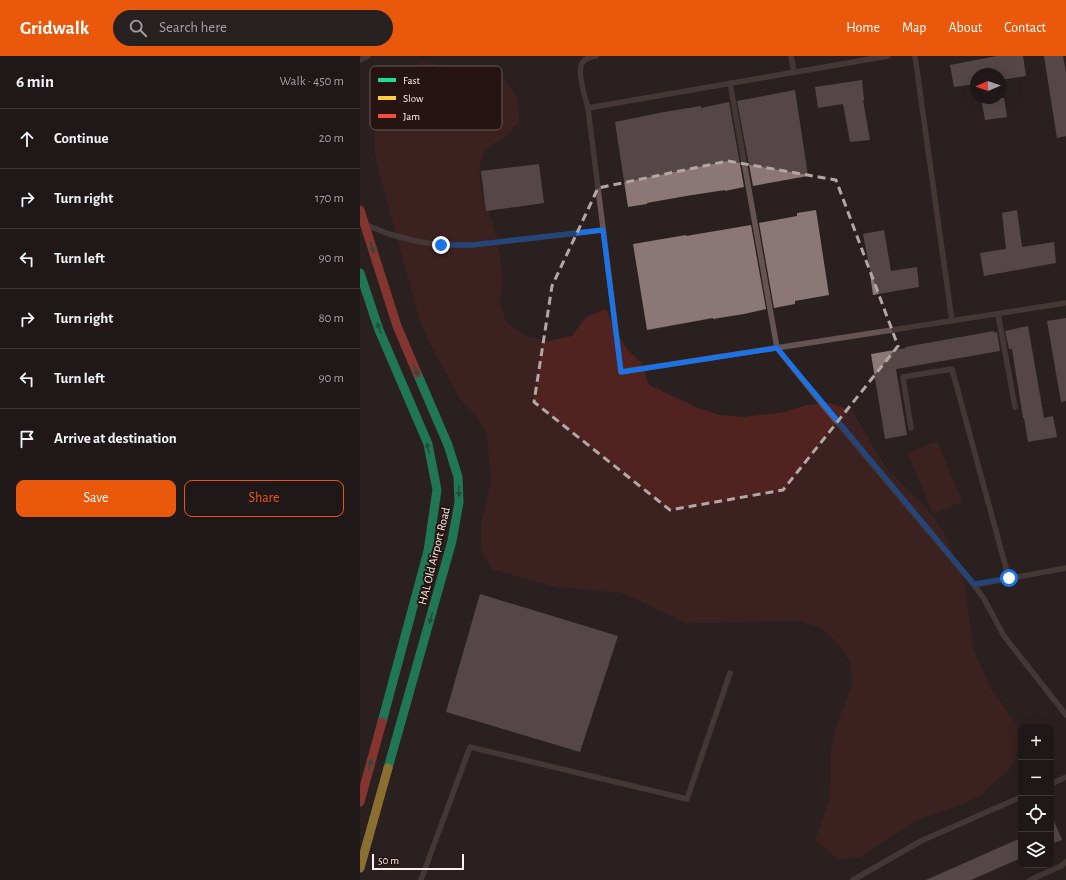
<!DOCTYPE html>
<meta charset="utf-8">
<style>
:root{--surface:#201818;--page:#282121;--text:#f1f3f6;--muted:#a2a0a2;--line:#3d3737;--accent:#ea580c}
body{margin:0;font-family:"Alegreya Sans",sans-serif;background:var(--page);color:var(--text)}
.controls{position:absolute;right:12px;bottom:12px;display:grid;overflow:hidden;border-radius:8px;box-shadow:0 4px 16px #0002}
.controls button{width:36px;height:36px;display:grid;place-items:center;padding:0;border:0;border-bottom:1px solid var(--line);background:var(--surface);color:var(--text);font:20px sans-serif}
.compass{position:absolute;left:610px;top:12px;width:36px;height:36px;border-radius:50%;background:var(--surface);box-shadow:0 4px 16px #0002;rotate:268deg}
.scale{position:absolute;left:12px;bottom:10px;width:92px;box-sizing:border-box;padding-left:4px;border:2px solid #fcefed;border-top:0;font-size:11px;line-height:14px;white-space:nowrap;color:#fcefed;-webkit-text-stroke:3px #251412;paint-order:stroke}
.stop{position:absolute;width:12px;height:12px;margin:-9px;border:3px solid #1a73e8;border-radius:50%;background:#fff}
.stop.end{background:#1a73e8;border-color:#fff;box-shadow:0 1px 4px #0008}
.list{margin:0;padding:0;list-style:none}
h2{display:flex;justify-content:space-between;align-items:center;height:52px;margin:0;padding:0 16px;font-size:17px}
h2 small{font-size:13px;font-weight:400;color:var(--muted)}
.list li{display:grid;grid-template-columns:26px 1fr auto;gap:12px;align-items:center;box-sizing:border-box;height:60px;padding:0 16px;border-top:1px solid var(--line)}
.list b{display:block;font-size:15px;white-space:nowrap}
.list em{font-size:13px;font-style:normal;color:var(--muted)}
.actions{display:flex;gap:8px;padding:12px 16px}
.actions a{flex:1;padding:9px 0;border:1px solid var(--accent);border-radius:8px;text-align:center;font-size:14px;color:var(--accent)}
.actions .main{background:var(--accent);color:#fff}
.icon{flex:none;width:22px;height:22px;fill:none;stroke:currentColor;stroke-width:2;stroke-linecap:round;stroke-linejoin:round}
.map{position:relative;flex:none;width:706px;height:824px;overflow:hidden}
header{display:flex;align-items:center;gap:24px;box-sizing:border-box;height:56px;padding:0 20px;background:var(--accent);color:#fff}
header strong{font-size:19px}
nav{display:flex;gap:22px;margin-inline-start:auto;font-size:14px}
.search{width:280px;height:36px;background:var(--page);display:flex;align-items:center;gap:10px;box-sizing:border-box;padding:0 14px;border-radius:22px;color:var(--muted);font-size:15px}
main{display:flex}
aside{flex:1;background:var(--surface)}
.map>svg:first-child{display:block}
</style>
<header>
<strong>Gridwalk</strong>
<div class="search"><svg class="icon" aria-label="search" viewBox="0 0 24 24"><circle cx="10" cy="10" r="6"/><path d="M15 15l6 6"/></svg>Search here</div>
<nav><a>Home</a><a>Map</a><a>About</a><a>Contact</a></nav>
</header>
<main>
<aside>
<h2>6 min<small>Walk · 450 m</small></h2>
<ul class="list">
<li><svg class="icon" aria-label="ahead" viewBox="0 0 24 24"><path d="M12 20V5M6 11l6-6 6 6"/></svg><div><b>Continue</b></div><em>20 m</em></li>
<li><svg class="icon" aria-label="right" viewBox="0 0 24 24"><path d="M7 20v-9h11M14 6l5 5-5 5"/></svg><div><b>Turn right</b></div><em>170 m</em></li>
<li><svg class="icon" aria-label="left" viewBox="0 0 24 24"><path d="M17 20v-9H6M10 6l-5 5 5 5"/></svg><div><b>Turn left</b></div><em>90 m</em></li>
<li><svg class="icon" aria-label="right" viewBox="0 0 24 24"><path d="M7 20v-9h11M14 6l5 5-5 5"/></svg><div><b>Turn right</b></div><em>80 m</em></li>
<li><svg class="icon" aria-label="left" viewBox="0 0 24 24"><path d="M17 20v-9H6M10 6l-5 5 5 5"/></svg><div><b>Turn left</b></div><em>90 m</em></li>
<li><svg class="icon" aria-label="arrive" viewBox="0 0 24 24"><path d="M6 21V4h12l-3 4 3 4H6"/></svg><div><b>Arrive at destination</b></div></li>
</ul>
<div class="actions"><a class="main">Save</a><a>Share</a></div>
</aside>
<div class="map">
<svg width="706" height="824" viewBox="0 0 706 824">
<rect width="100%" height="100%" fill="#2a2020"/>
<!-- green -->
<g fill="#502321">
<polygon points="61,6 126,15 147,26 158,43 159,66 145,82 126,92 119,111 121,132 137,181 143,225 139,247 147,267 166,280 188,285 212,280 226,261 246,253 254,273 266,292 282,308 289,329 338,352 359,359 382,361 425,356 447,349 470,347 492,355 525,410 571,458 585,478 605,529 613,592 631,633 657,669 659,690 652,710 620,740 600,749 557,764 500,801 478,803 455,784 470,741 471,694 476,672 492,627 490,606 478,587 461,572 440,565 326,567 262,537 196,531 131,513 121,492 121,469 131,424 127,379 116,360 100,343 67,282 59,262 16,105 14,82 17,59 25,37"/>
<polygon points="577,385 602,446 573,458 548,397"/>
</g>
<!-- building -->
<g fill="#8a7776">
<polygon points="637,0 663,0 666,20 640,24 640,18 616,18 616,28 594,31 590,9"/>
<polygon points="684,0 703,0 706,16 706,80 697,82"/>
<polygon points="502,24 504,44 503,44 510,84 490,86 483,48 458,52 455,31"/>
<polygon points="435,34 448,120 393,130 377,45"/>
<polygon points="621,42 644,42 647,61 625,64"/>
<polygon points="369,46 384,131 365,135 365,134 326,140 287,147 287,148 268,151 255,66 304,56 341,50 341,52"/>
<polygon points="179,108 184,147 126,155 121,115"/>
<polygon points="456,154 469,239 435,245 435,248 414,252 399,167 437,160 437,157"/>
<polygon points="657,154 662,191 694,186 696,207 624,220 620,197 646,193 642,157"/>
<polygon points="391,169 406,253 384,258 353,263 353,262 287,274 273,188 326,179 326,180"/>
<polygon points="524,174 531,215 557,211 559,231 513,239 510,218 511,218 503,178"/>
<polygon points="706,262 706,345 701,346 687,265"/>
<polygon points="668,270 684,362 693,360 697,381 668,386 664,362 663,362 652,293 649,293 645,275"/>
<polygon points="634,275 634,277 637,276 640,295 536,313 547,379 525,383 511,298 546,292 545,291"/>
<polygon points="120,538 258,580 220,696 86,656"/>
<polygon points="691,758 702,784 691,788"/>
<polygon points="661,782 661,802 611,824 566,824"/>
</g>
<g fill="none" stroke-linecap="round" stroke-linejoin="round">
<!-- lane -->
<g stroke="#655453" stroke-width="5.5">
<path d="M236 0C231 1 225 2 222 7 217 16 225 42 228 52L261 316 706 247"/>
<polyline points="431,0 434,16"/>
<polyline points="555,0 592,265"/>
<polyline points="0,4 8,0"/>
<polyline points="370,27 417,292 462,348 614,529"/>
<polyline points="228,52 528,0"/>
<polyline points="9,170 29,178 55,185 81,189 112,189 243,174"/>
<polyline points="638,258 655,351"/>
<polyline points="551,372 543,321 592,313 649,523"/>
<polyline points="706,512 614,529 624,543 644,580 706,659"/>
<polyline points="691,728 706,721"/>
<polyline points="61,824 110,691 327,743 370,617"/>
<polyline points="493,824 561,785 661,741"/>
<polyline points="670,824 701,810 706,806"/>
</g>
<!-- fast -->
<g stroke="#16e098" stroke-width="9">
<polyline points="0,217 19,274 68,388 77,434 68,495 22,666"/>
<polyline points="28,712 92,485 99,446 98,421 88,389 57,317"/>
</g>
<!-- slow -->
<polyline stroke="#ffcf43" stroke-width="9" points="0,812 28,712"/>
<!-- jam -->
<g stroke="#f24e42" stroke-width="9">
<polyline points="0,154 37,270 57,317"/>
<polyline points="0,746 22,666"/>
</g>
</g>
<!-- one-way arrows -->
<defs><path id="oneway-solid" d="M-6-.8H1V-3.2L6.5 0L1 3.2V.8H-6Z"/></defs>
<g fill="#1d845c">
<use href="#oneway-solid" transform="translate(12 191) rotate(72)"/>
<use href="#oneway-solid" transform="translate(19 272) rotate(-110)"/>
<use href="#oneway-solid" transform="translate(56 314) rotate(67)"/>
<use href="#oneway-solid" transform="translate(68 392) rotate(-103)"/>
<use href="#oneway-solid" transform="translate(99 435) rotate(88)"/>
<use href="#oneway-solid" transform="translate(71 562) rotate(106)"/>
<use href="#oneway-solid" transform="translate(10 709) rotate(-75)"/>
</g>
<g fill="none" stroke-linecap="round" stroke-linejoin="round">
<!-- route -->
<polyline stroke="#1a73e8" stroke-width="5" points="81,189 112,189 243,174 261,316 417,292 614,528 649,522"/>
</g>
<!-- marked area -->
<path d="M0 0H706V824H0ZM368 105 476 124 538 290 423 434 310 454 174 346 192 230 238 132Z" fill="#2a2020" fill-opacity=".55" fill-rule="evenodd"/>
<path fill="none" stroke="#b2a7a5" stroke-width="3" stroke-dasharray="8 5" stroke-linejoin="round" d="M368 105 476 124 538 290 423 434 310 454 174 346 192 230 238 132Z"/>
<g text-anchor="middle" stroke-width="4" stroke-linejoin="round" paint-order="stroke">
<!-- street labels -->
<g font-size="12" fill="#fcefed" stroke="#251412">
<text transform="translate(74 500) rotate(-76)" y="4">HAL Old Airport Road</text>
</g>
</g>
<!-- legend -->
<rect x="10" y="10" width="132" height="64" rx="6" fill="#251412" stroke="#665654" stroke-width="1"/>
<rect x="18" y="22" width="18" height="4" fill="#16e098"/>
<rect x="18" y="40" width="18" height="4" fill="#ffcf43"/>
<rect x="18" y="58" width="18" height="4" fill="#f24e42"/>
<g font-size="11" fill="#fcefed">
<text x="43" y="28">Fast</text>
<text x="43" y="46">Slow</text>
<text x="43" y="64">Jam</text>
</g>
</svg>
<div class="controls">
<button>+</button>
<button>−</button>
<button><svg class="icon" aria-label="locate" viewBox="0 0 24 24"><circle cx="12" cy="12" r="6"/><path d="M12 2v4M12 18v4M2 12h4M18 12h4"/></svg></button>
<button><svg class="icon" aria-label="layers" viewBox="0 0 24 24"><path d="M12 4l9 5-9 5-9-5zM3 14l9 5 9-5"/></svg></button>
</div>
<svg class="compass" viewBox="-18 -18 36 36"><path d="M0-13l5 13h-10z" fill="#e53935"/><path d="M0 13l5-13h-10z" fill="#a2a0a2"/></svg>
<div class="scale">50 m</div>
<div class="stop" style="left:649px;top:522px"></div>
<div class="stop end" style="left:81px;top:189px"></div>
</div>
</main>
